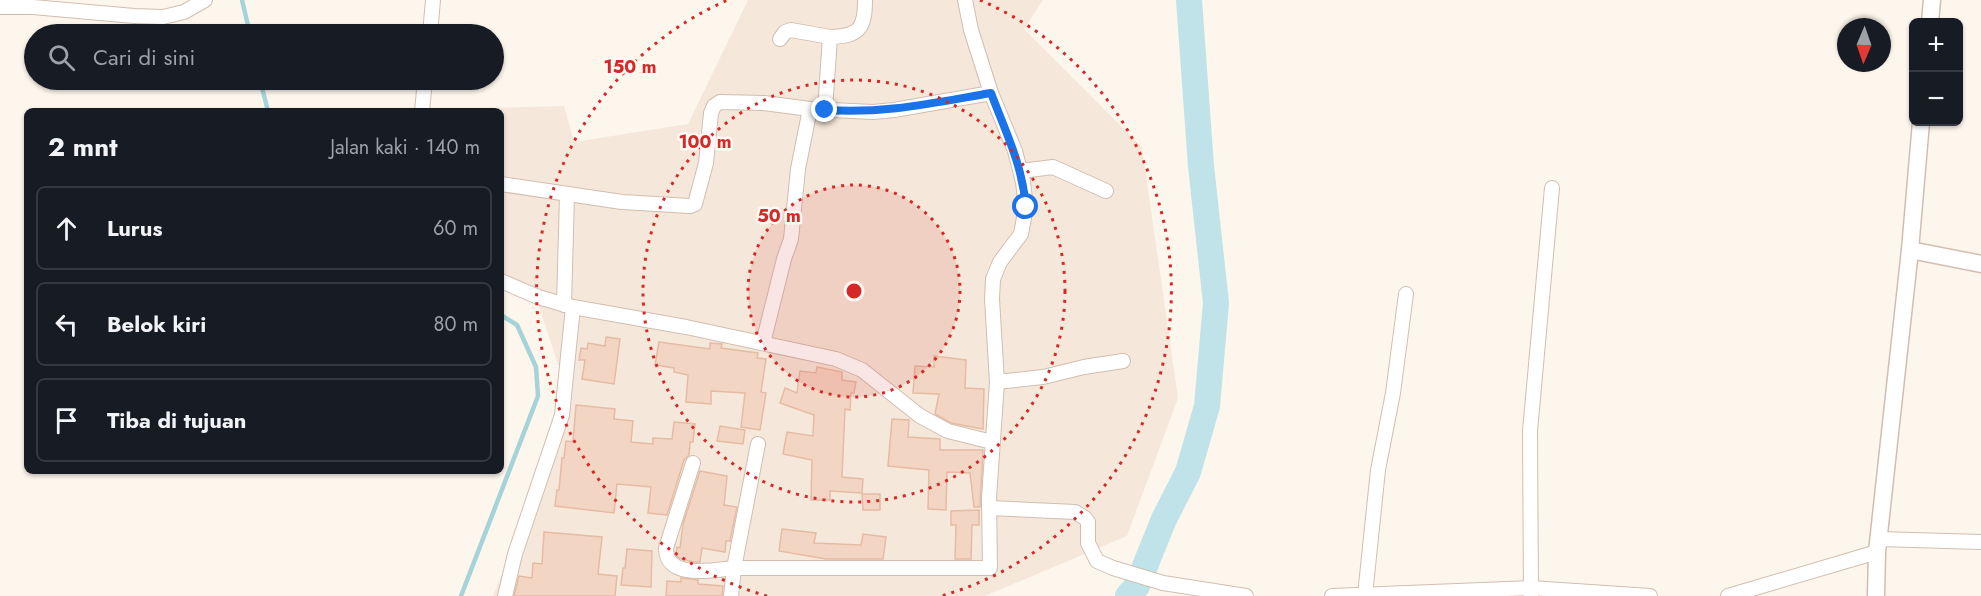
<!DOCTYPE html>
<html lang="id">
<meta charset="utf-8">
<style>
:root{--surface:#171b24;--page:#242831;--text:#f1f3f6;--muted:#9ea1a6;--line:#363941}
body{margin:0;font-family:Jost,sans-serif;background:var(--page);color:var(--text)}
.controls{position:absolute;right:18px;top:18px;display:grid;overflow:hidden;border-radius:9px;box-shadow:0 2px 4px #0004}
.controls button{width:54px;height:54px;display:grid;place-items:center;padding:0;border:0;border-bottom:2px solid var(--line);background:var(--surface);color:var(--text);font:30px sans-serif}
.compass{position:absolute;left:1837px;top:18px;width:54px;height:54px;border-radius:50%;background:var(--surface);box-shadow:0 2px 4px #0004;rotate:182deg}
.stop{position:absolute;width:18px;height:18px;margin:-14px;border:4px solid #1a73e8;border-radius:50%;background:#fff}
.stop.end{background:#1a73e8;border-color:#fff;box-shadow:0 2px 6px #0008}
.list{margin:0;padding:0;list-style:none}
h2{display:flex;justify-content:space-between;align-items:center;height:78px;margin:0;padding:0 24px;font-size:26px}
h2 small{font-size:20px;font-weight:400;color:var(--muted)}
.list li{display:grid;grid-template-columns:39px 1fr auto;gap:18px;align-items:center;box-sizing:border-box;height:84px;margin:0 12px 12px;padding:0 12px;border:2px solid var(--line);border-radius:9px}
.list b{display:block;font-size:22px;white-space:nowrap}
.list em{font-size:20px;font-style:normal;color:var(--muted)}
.icon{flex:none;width:33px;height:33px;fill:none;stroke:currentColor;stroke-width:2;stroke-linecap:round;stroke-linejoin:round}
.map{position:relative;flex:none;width:1981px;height:596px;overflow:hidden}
.search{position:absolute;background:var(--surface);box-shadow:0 2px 4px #0004;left:24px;top:24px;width:480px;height:66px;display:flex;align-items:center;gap:15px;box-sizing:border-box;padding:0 21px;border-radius:33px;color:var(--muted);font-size:22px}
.panel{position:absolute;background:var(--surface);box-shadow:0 2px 4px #0004;left:24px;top:108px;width:480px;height:366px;border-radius:9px}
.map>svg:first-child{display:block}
</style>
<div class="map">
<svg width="1981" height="596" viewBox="0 0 1981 596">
<rect width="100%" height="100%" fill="#fdf6ec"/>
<!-- residential -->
<polygon fill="#f5e8da" points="748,0 1043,0 1024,29 1142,147 1178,398 1127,536 985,596 493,596 571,404 538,303 501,279 501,111 448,111 449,109 564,106 574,142 688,124"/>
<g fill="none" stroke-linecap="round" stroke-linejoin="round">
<!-- stream -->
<g stroke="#a5d3da" stroke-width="4.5">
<polyline points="242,0 250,34"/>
<polyline points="260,80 268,111"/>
<polyline points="461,596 538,396 536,367 517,325 501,315"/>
</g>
<!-- river -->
<polyline stroke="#bfe3e8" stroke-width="26" points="1128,596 1137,586 1164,519 1188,472 1207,406 1216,303 1201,166 1189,0"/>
</g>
<!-- building -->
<g fill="#f3d5c3" stroke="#e6bba3" stroke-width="1.5">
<polygon points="606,337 620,339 614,384 582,379 585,360 579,360 581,348 587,349 588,343 605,346"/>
<polygon points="659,342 710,349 710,343 722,344 721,348 758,353 757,358 766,359 761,392 766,393 760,430 741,427 745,393 711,391 711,404 686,402 688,375 674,372 674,368 655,365"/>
<polygon points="934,356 966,360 965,388 984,389 983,429 951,423 935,414 939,394 913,393 915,366 934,367"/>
<polygon points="817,367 842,372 842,380 856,382 854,393 851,393 850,410 845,409 842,477 863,479 862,493 830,491 830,500 811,500 812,460 783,454 787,432 813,436 814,415 780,403 785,388 797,393 800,371 816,373"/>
<polygon points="576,405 615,409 614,419 633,421 631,442 653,444 653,438 672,439 674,422 695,424 693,442 690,442 689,455 684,460 667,515 648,513 651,487 617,484 614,513 555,506 557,490 559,490 562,458 564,458 566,441 573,442"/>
<polygon points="892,419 909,420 908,437 940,439 940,450 983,450 980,507 974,507 970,473 947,472 946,510 928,509 929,470 888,466"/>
<polygon points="720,426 745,430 743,444 717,441"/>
<polygon points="700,471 727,476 724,505 737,507 730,541 726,541 725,552 702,548 700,562 693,562 679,558 676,554 677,547 680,548 683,524"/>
<polygon points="862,494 880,494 880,510 863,510"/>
<polygon points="979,510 979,525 972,525 971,559 955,559 956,525 951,525 951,511"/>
<polygon points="782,529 816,533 814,543 861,545 863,534 886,537 883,559 826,559 779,551"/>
<polygon points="544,532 602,537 598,574 617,576 615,596 514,596 519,576 532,578 533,563 542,564"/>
<polygon points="627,549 652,551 651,587 621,585 623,568 625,568"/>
<polygon points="681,578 698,580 698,584 723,586 722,596 666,596 667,581 681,582"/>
</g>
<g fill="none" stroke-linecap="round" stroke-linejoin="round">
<!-- minor casing -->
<g stroke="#d1beb0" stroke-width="16">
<g id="minor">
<polyline points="0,7 33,7 134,16 163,17 184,12 205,0"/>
<polyline points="430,34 433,0"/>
<polyline points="780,39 785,32 791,30 830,37"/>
<path d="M825 110 830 37C859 36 865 29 865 0"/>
<polyline points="422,111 425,80"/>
<polyline points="1021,171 1053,167 1106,191"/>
<polyline points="501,184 622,202 690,206 695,204 706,163 711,113 714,106 720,102 764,103 810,109 873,112 894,110 991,93"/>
<polyline points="501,281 538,297 573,307 686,327 836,359 862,370 920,416 948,431 992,442"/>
<polyline points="564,305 567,195"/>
<polyline points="763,343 784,259 791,239 798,169 810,109"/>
<polyline points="997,382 1043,377 1084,367 1123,361"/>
<path d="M693 463 666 548C666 580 713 570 734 568H990L989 498 997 382 992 299 993 279 1000 262 1021 234 1026 207 1023 182 1015 151 991 93 971 30 965 0"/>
<polyline points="989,508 1075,512 1085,518 1088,522 1088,543 1097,561 1113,568 1163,583 1246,596"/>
<polyline points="1879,539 1981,542"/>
<polyline points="1365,595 1378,470 1393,393 1406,294"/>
<polyline points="505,596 515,554 562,415 573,307"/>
<polyline points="731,596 734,568 758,444"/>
<polyline points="1332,596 1531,588 1650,596"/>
<polyline points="1531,596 1530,431 1552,188"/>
<polyline points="1728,596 1877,552"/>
</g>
</g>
<!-- tertiary casing -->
<g stroke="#d1beb0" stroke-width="19">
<g id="tertiary">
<polyline points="1930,22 1932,0"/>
<polyline points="1910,250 1981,264"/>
<polyline points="1876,596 1877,552 1910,250 1921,122"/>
</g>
</g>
<!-- minor -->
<use href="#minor" stroke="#fff" stroke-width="14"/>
<!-- tertiary -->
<use href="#tertiary" stroke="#fff" stroke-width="16"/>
</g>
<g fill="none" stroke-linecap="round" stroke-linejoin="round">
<!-- route -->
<path stroke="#1a73e8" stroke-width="8" d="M825 110C885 114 932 103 991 93 1006 133 1022 164 1026 207"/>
</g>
<!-- distance rings -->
<circle cx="854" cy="291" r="106" fill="#d62828" fill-opacity=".12"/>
<g fill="none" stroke="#d62828" stroke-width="3" stroke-dasharray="3 6">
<circle cx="854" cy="291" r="106"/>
<circle cx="854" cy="291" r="211"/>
<path d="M767 596A317 317 0 0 1 728 0M980 0A317 317 0 0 1 941 596"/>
</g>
<circle cx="854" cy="291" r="9" fill="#d62828" stroke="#fffaf3" stroke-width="3"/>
<g font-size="18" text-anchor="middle" font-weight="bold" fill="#d62828" stroke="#fffaf3" stroke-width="5" stroke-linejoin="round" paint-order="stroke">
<text x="630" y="73">150 m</text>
<text x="705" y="148">100 m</text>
<text x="779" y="222">50 m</text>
</g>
</svg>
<div class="controls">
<button>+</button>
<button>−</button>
</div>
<svg class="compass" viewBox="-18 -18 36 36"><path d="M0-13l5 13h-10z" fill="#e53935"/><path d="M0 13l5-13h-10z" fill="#9ea1a6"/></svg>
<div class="stop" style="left:1026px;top:207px"></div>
<div class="stop end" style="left:825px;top:110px"></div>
<div class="search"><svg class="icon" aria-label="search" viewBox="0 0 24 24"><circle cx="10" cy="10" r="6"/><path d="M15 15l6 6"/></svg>Cari di sini</div>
<section class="panel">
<h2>2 mnt<small>Jalan kaki · 140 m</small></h2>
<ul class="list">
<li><svg class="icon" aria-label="ahead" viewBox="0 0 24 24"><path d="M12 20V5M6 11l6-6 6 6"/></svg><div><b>Lurus</b></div><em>60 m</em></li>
<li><svg class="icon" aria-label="left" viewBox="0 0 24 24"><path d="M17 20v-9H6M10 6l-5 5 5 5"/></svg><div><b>Belok kiri</b></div><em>80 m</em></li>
<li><svg class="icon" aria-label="arrive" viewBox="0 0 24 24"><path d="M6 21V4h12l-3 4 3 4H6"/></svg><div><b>Tiba di tujuan</b></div></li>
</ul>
</section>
</div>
